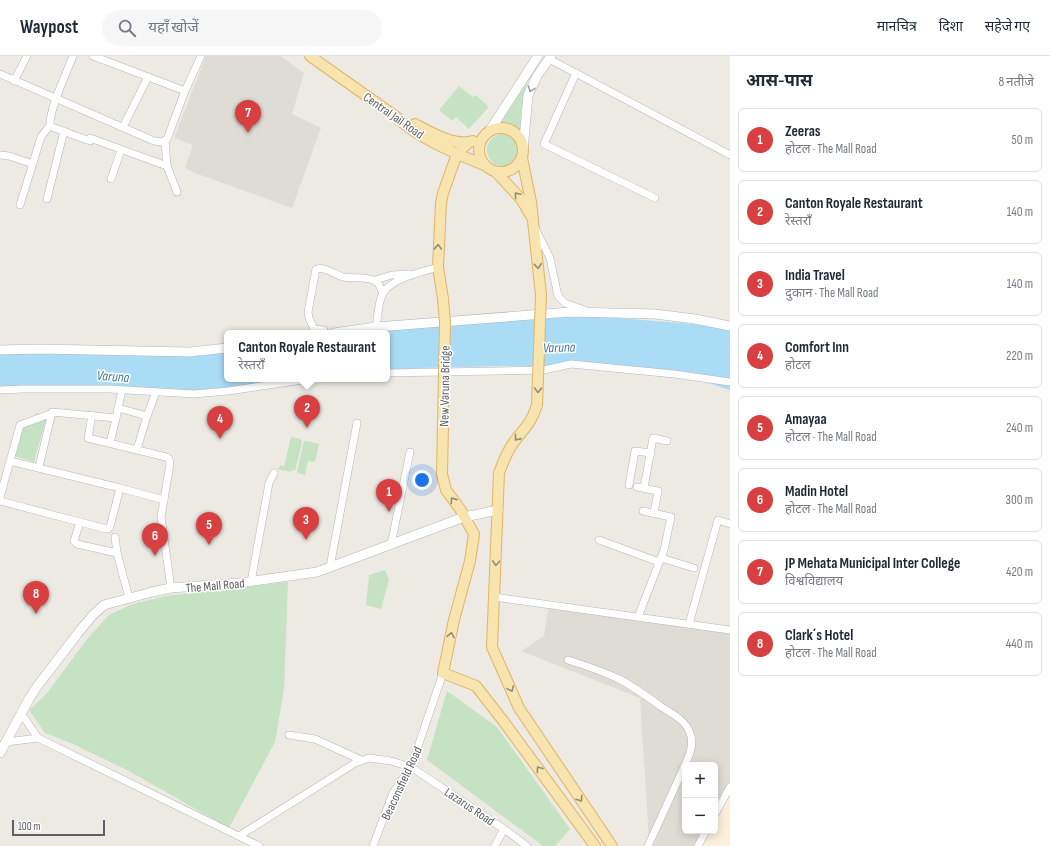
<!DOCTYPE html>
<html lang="hi">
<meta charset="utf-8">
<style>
:root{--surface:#fff;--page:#f6f6f7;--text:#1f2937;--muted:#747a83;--line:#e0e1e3;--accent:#d83f41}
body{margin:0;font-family:"Sofia Sans Condensed","Noto Sans Devanagari",sans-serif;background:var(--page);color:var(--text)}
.controls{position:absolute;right:12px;bottom:12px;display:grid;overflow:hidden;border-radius:6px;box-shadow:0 2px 10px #0003}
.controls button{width:36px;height:36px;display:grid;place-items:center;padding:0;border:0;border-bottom:1px solid var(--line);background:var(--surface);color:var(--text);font:20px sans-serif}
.scale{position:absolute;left:12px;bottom:10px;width:93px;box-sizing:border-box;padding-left:4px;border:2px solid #5c5f63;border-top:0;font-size:11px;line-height:14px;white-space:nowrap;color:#5c5f63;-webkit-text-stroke:3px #fff;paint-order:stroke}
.you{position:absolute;left:422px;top:424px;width:14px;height:14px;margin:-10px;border:3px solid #fff;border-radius:50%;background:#1a73e8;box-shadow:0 0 0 6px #1a73e833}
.badge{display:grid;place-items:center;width:26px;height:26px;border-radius:50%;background:var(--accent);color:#fff;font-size:13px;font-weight:700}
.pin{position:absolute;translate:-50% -33px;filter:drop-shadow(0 1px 2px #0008)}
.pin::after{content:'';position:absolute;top:21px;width:14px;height:12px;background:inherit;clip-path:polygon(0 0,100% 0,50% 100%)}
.popup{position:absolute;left:224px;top:274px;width:166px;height:52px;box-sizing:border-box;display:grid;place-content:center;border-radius:6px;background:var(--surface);filter:drop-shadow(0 1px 3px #0005);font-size:13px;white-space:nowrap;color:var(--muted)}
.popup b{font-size:15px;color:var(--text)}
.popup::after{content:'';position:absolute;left:50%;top:100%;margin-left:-8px;border:8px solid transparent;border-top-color:var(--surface)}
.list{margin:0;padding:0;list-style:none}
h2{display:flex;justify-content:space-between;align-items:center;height:52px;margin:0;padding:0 16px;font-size:17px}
h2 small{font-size:13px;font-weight:400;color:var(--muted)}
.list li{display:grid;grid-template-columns:26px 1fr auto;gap:12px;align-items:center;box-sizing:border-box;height:64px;margin:0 8px 8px;padding:0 8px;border:1px solid var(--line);border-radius:6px}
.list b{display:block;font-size:15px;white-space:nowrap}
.list p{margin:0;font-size:13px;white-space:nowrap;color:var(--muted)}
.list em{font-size:13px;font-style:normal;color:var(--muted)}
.icon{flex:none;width:22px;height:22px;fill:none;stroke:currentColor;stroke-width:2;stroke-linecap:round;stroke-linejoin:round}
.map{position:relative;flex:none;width:730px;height:790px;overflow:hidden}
header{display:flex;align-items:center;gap:24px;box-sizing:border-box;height:56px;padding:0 20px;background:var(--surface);border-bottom:1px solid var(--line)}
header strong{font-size:19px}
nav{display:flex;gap:22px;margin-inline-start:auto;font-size:14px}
.search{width:280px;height:36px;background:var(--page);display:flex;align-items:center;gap:10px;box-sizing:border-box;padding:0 14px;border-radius:22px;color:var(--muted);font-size:15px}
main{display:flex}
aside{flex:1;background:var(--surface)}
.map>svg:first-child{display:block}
</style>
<header>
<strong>Waypost</strong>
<div class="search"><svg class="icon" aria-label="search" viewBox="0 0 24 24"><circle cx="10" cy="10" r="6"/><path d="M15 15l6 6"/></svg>यहाँ खोजें</div>
<nav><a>मानचित्र</a><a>दिशा</a><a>सहेजे गए</a></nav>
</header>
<main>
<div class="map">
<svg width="730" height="790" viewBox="0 0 730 790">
<rect width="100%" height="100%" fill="#edeae4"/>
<!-- commercial -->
<polygon fill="#faf0db" points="730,739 730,790 700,790 709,775 715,775 715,764"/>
<!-- education -->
<g fill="#dfdbd5">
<polygon points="206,0 280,0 304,17 292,58 321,72 292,152 195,117 185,112 193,89 174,82"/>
<polygon points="549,549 730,574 730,731 715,758 715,709 685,709 685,775 706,775 698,790 654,790 649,785 640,642 521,595 544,580"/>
</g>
<!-- green -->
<g fill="#c5e2c2">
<path d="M526 28 521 55V76C514 70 509 68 500 68Z"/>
<polygon points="459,30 473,41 476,39 489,51 469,73 456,61 452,65 439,54"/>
<circle cx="503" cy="94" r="16"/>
<polygon points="36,357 47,360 34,406 14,400 23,367 34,363"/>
<polygon points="291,381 300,383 302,386 295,415 292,414 291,416 278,413 281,409 284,411"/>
<polygon points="304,385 307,385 319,388 315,406 308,405 305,419 297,417"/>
<polygon points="385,514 389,524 381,553 366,549 369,519"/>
<polygon points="288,526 284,633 275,686 229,772 129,715 73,688 45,677 29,654 47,637 88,582 109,559 130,549 165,540"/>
<polygon points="447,635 497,671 570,773 555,790 543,790 427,704"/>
</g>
<!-- water -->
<g fill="#aadcf6">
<polygon points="556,257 730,271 730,334 702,325 573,311 505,310 419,312 387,315 387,277 364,277"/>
<polygon points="31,291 227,291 227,323 289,323 208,335 158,334 126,330 0,336 0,294"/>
</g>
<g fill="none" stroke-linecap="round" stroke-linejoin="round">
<!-- street casing -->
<g stroke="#b4b6b9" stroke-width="8">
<g id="street">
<path d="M73 0C67 16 49 53 50 69L52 71 90 85"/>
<polyline points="93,0 185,35"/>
<polyline points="549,3 730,99"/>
<polyline points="576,17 544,88 655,142"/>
<polyline points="0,18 154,85 162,86 167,83 169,78 185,35 201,0"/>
<polyline points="14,25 27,0"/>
<polyline points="123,71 148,21"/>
<polyline points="90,82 167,110"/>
<polyline points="165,85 167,110 177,136"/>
<polyline points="0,99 9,100 33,108"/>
<polyline points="111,123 121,94"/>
<polyline points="47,143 64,75"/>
<polyline points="20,149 41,81 50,69"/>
<polyline points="535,172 550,202 558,240 565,247 587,255"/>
<polyline points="375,224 392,219 410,218"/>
<path d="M376 271C378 260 378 246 383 237 392 222 422 216 438 211"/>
<path d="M325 277 324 274 314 273 309 262 308 256 316 213C325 210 335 219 343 221 354 223 365 220 375 225 380 227 381 234 383 238"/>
<polyline points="387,317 544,314 571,308 674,318 730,326"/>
<polyline points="0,334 23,333 110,333 194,338 228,335 309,323"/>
<polyline points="118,352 147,360"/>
<polyline points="92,359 88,382 166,401 169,403 170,408 161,461 171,532"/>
<polyline points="110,387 116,362"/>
<polyline points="137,393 147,360 156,336"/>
<polyline points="10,405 20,369 50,358"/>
<polyline points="39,411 52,356 116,362 122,334"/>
<polyline points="629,429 635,395 651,397"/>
<polyline points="637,431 658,435 654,457"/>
<polyline points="120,432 164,444"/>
<polyline points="644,432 653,382 667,385"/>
<polyline points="0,441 10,405 120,432 110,471 108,473 106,473 80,466"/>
<polyline points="0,445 80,466 74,485 77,488 117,497 129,542"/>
<polyline points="115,481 117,497"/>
<polyline points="599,484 659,506"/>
<polyline points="391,489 410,396"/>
<polyline points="661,502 694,512"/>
<polyline points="330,511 357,367"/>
<polyline points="251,526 269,427 274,417"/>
<polyline points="494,541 730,574"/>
<polyline points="638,561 664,494 671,461 643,455"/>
<polyline points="689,568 718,464 730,468"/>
<path d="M568 604C584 609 601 615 617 622 633 630 648 641 663 652 673 658 686 665 690 677 694 687 690 699 685 709"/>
<polyline points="21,657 38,682"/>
<polyline points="289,679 315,683 361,704"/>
<polyline points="6,686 38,682 259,790"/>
<polyline points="715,758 730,731"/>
<polyline points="239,780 355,707 369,702 391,705 411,711 504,773 527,790"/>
<polyline points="373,790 393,737 411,711 443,617"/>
<polyline points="495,790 504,773"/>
<polyline points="648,790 685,709"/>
<polyline points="698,790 706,775"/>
</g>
</g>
<!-- secondary casing -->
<g stroke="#b3b6ba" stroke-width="10">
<g id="secondary">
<polyline points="490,74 538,0"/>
<polyline points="523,94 528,39 537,20 551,0"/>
<polyline points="334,277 376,271 570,256 655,258 695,263 730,270"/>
<polyline points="0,294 39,293 190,296 227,292"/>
<polyline points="0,697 29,643 36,632 78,577 92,560 104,549 152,536 171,532 240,527 317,516 464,461 498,454"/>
</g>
</g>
<!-- primary casing -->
<g stroke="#e3b466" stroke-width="12">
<g id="primary">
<path d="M310 0 395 60C420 83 452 96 484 109"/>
<path d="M415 68C430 76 455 91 473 85"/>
<circle cx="501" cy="94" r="22"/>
<polyline points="522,102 531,146 541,239"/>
<polyline points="496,116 521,143 531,160"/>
<polyline points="443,243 438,211 441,147 443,137 457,98 468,87"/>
<path d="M537 349C531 368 525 371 514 386 507 395 503 406 499 417L492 591 519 652 612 790"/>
<polyline points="442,418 446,434 460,453 474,478 470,505 454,564 443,617 476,630 504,666 595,790"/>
</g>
</g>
<!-- street -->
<use href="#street" stroke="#fff" stroke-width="7"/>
<!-- secondary -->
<use href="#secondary" stroke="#fff" stroke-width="9"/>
<!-- primary -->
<use href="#primary" stroke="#f7e4ae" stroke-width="10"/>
<!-- primary-bridge casing -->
<g stroke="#e3b466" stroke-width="12" stroke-linecap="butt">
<g id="primary-bridge">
<polyline points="537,349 541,239"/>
<polyline points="442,418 445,266 443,243"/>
</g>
</g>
<!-- primary-bridge -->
<use href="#primary-bridge" stroke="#f7e4ae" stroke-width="10"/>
</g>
<!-- one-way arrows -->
<defs><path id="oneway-chevron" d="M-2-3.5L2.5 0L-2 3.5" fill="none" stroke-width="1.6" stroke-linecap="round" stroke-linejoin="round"/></defs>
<use stroke="#9d9fa1" href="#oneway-chevron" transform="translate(531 33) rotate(110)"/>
<g stroke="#928e7d">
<use href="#oneway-chevron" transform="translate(517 139) rotate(-131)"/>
<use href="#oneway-chevron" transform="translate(438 191) rotate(-88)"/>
<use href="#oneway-chevron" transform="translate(538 210) rotate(84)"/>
<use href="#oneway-chevron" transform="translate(538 334) rotate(92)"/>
<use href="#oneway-chevron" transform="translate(517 382) rotate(129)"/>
<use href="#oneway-chevron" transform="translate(453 444) rotate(-125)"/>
<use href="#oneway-chevron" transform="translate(496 507) rotate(93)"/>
<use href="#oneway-chevron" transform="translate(451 579) rotate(-79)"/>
<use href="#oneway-chevron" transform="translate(511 633) rotate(66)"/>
<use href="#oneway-chevron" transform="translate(539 713) rotate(-126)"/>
<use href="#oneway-chevron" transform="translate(580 743) rotate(56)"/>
</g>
<g text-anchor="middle" stroke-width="3" stroke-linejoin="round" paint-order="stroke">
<!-- street labels -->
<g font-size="13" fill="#5c5f63" stroke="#fff">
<text transform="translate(394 59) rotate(35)" y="5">Central Jail Road</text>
<text transform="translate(444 330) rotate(-89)" y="5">New Varuna Bridge</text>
<text transform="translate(215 529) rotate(-5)" y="5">The Mall Road</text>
<text transform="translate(401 727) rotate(-65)" y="5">Beaconsfield Road</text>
<text transform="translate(470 750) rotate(34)" y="5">Lazarus Road</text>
</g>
<!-- water labels -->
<g font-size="14" font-style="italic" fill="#467a9e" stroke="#fff">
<text transform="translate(559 291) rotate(-2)" y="5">Varuna</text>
<text transform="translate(113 320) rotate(4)" y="5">Varuna</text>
</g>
</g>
</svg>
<div class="controls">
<button>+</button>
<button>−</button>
</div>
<div class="scale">100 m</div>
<div class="you"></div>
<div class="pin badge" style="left:389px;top:456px">1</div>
<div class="pin badge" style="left:307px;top:372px">2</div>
<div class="popup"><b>Canton Royale Restaurant</b>रेस्तराँ</div>
<div class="pin badge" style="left:306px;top:484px">3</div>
<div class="pin badge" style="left:220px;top:383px">4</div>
<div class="pin badge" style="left:209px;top:489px">5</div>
<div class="pin badge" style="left:155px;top:500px">6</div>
<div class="pin badge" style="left:248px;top:77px">7</div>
<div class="pin badge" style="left:36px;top:558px">8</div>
</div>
<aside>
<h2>आस-पास<small>8 नतीजे</small></h2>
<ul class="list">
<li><span class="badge">1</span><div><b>Zeeras</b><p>होटल · The Mall Road</p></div><em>50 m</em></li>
<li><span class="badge">2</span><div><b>Canton Royale Restaurant</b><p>रेस्तराँ</p></div><em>140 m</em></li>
<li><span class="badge">3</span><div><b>India Travel</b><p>दुकान · The Mall Road</p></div><em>140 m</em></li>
<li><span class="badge">4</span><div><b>Comfort Inn</b><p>होटल</p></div><em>220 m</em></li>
<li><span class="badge">5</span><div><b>Amayaa</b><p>होटल · The Mall Road</p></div><em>240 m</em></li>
<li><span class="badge">6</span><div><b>Madin Hotel</b><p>होटल · The Mall Road</p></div><em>300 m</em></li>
<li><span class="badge">7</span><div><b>JP Mehata Municipal Inter College</b><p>विश्वविद्यालय</p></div><em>420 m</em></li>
<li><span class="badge">8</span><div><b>Clark´s Hotel</b><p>होटल · The Mall Road</p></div><em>440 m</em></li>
</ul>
</aside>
</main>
